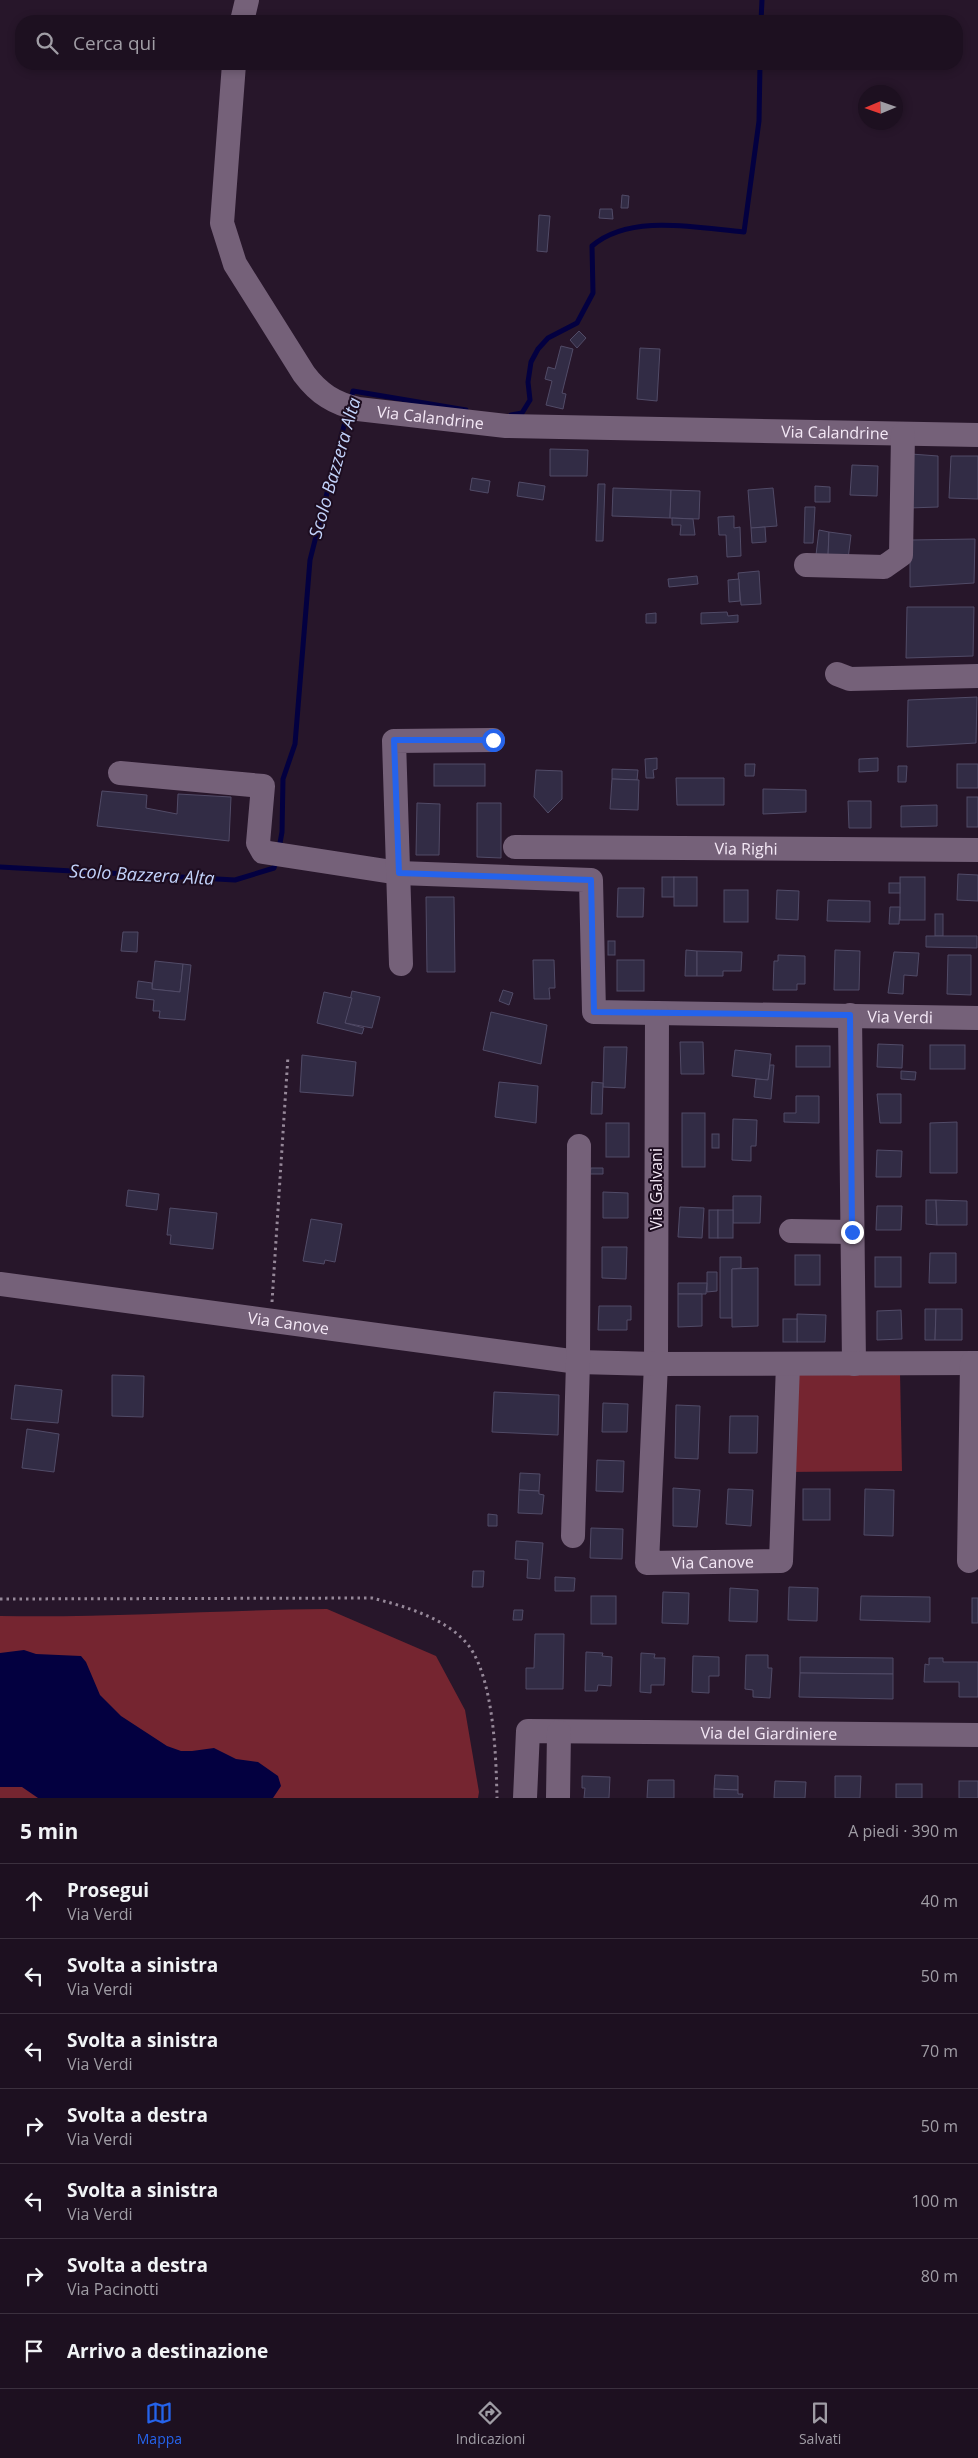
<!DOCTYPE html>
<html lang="it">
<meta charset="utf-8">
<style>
:root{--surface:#1d1020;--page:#251929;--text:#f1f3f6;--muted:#a09da5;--line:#3b303e;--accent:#2563eb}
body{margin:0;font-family:"Open Sans",sans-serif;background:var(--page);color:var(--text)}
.compass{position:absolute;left:858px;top:85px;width:45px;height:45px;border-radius:50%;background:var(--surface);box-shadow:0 2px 8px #0003;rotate:268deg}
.stop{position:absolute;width:15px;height:15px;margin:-11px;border:4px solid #2563eb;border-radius:50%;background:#fff}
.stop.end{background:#2563eb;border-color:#fff;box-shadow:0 1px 5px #0008}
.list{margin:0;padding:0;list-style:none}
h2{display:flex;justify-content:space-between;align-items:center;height:65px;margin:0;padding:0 20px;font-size:21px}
h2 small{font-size:16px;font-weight:400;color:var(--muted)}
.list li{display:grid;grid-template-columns:32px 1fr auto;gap:15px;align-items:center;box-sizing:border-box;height:75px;padding:0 20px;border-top:1px solid var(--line)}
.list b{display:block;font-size:19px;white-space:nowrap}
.list p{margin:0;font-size:16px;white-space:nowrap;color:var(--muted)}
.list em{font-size:16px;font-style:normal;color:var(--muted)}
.icon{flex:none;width:28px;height:28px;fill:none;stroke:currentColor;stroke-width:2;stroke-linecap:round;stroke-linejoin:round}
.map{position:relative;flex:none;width:978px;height:1798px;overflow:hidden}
.search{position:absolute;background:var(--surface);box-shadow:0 2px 8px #0003;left:15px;right:15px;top:15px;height:55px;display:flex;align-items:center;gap:12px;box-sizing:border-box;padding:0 18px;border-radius:20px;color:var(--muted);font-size:19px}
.sheet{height:590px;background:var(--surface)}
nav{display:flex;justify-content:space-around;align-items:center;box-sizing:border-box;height:70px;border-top:1px solid var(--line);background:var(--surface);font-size:14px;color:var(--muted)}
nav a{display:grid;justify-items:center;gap:2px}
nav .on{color:var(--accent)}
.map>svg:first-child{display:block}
</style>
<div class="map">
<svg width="978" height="1798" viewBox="0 0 978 1798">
<rect width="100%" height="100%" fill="#27162a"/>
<!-- green -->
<g fill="#752530">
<polygon points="900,1373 902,1471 784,1472 787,1374"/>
<path d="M327 1609 436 1656 465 1710 479 1792 478 1798H0V1616C109 1618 218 1610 327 1609Z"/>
</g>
<!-- water -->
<polygon fill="#030040" points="24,1650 36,1654 81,1656 86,1662 100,1695 121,1716 167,1746 181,1751 192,1751 214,1748 236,1759 258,1762 278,1776 281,1786 273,1798 38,1798 22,1787 0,1787 0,1653"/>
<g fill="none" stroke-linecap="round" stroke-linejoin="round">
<!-- stream -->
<g stroke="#030040" stroke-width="5">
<polyline points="761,21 762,0"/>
<polyline points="351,400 353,391 466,410"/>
<path d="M511 415 522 413 530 400 528 382 531 362 538 349 548 338 577 323 593 293 592 246C630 213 698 228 744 232L759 121 760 64"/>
<polyline points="280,843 282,832 283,779 295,744 310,560 347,414"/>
<polyline points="0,867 235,880 274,868 276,861"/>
</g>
</g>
<!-- building -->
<g fill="#322c45" stroke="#514b67">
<polygon points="622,195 629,196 628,208 621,208"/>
<polygon points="600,209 612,209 613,219 599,218"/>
<polygon points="539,215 550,216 547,252 537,251"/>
<polygon points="579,331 586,338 577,348 570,340"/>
<polygon points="561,346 573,349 562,393 566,394 563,409 546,405 552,381 545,379 548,367 555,369"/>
<polygon points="640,348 660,349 657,401 637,399"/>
<polygon points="550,449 588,450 587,476 550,476"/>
<polygon points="911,454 938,456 938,507 909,508"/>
<polygon points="951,456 978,456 978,499 949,498"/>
<polygon points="852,465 878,466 877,496 850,495"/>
<polygon points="472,478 490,481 488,493 470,490"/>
<polygon points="519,482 545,486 543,500 517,496"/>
<polygon points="598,484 605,484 603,541 596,541"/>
<polygon points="815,486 830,487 830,502 815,502"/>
<polygon points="613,488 671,490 670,518 612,516"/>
<polygon points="773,488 777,526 751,528 748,490"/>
<polygon points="671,490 700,491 699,519 670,518"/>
<polygon points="805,507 815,507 813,543 804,543"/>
<polygon points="734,516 734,528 740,527 741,556 727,557 726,535 719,535 718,517"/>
<polygon points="672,518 693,519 695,535 680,535 681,525 672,525"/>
<polygon points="765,527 766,542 752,543 751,528"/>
<polygon points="819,530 829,532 828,556 816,555"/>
<polygon points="829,532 851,535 848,559 828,556"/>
<polygon points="975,539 974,583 910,587 910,540"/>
<polygon points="759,571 761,604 741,605 738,573"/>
<polygon points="697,576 698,584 669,587 668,579"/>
<polygon points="739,579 740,601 729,602 728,580"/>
<polygon points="907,607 974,607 973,656 906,658"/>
<polygon points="727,612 728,616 738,615 738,622 701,624 701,613"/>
<polygon points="656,613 656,623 646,623 646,614"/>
<polygon points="977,697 976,743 907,747 908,700"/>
<polygon points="657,758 657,769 653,770 654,778 646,778 645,759"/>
<polygon points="878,758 878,771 859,772 859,759"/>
<rect x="434" y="764" width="51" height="22"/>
<polygon points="745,764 755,764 754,776 745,776"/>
<rect x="957" y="764" width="21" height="24"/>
<polygon points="898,766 907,766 906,782 898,782"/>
<polygon points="612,769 638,770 637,780 612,779"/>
<polygon points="536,770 562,771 562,799 548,813 534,797"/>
<polygon points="676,778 724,778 724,805 677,805"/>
<polygon points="612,779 639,780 638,810 610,809"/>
<polygon points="763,789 806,790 806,812 763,814"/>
<polygon points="102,791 147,795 146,808 177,814 178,794 231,797 229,841 97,826"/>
<rect x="967" y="797" width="11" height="30"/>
<polygon points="848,801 871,801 871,828 849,828"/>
<polygon points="417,803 440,804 439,855 416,855"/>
<polygon points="477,803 501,803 501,858 477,857"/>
<polygon points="937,805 937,826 901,827 901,806"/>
<polygon points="958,874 978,875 978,901 957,900"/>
<rect x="662" y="877" width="12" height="20"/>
<rect x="674" y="877" width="23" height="29"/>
<rect x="900" y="877" width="25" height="43"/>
<rect x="889" y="883" width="11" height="10"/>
<polygon points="618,888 644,888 643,917 617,917"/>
<rect x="724" y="890" width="24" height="32"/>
<polygon points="777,890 799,891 798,920 776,919"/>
<polygon points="426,897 454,897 455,972 427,972"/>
<polygon points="828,900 870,901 870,922 827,921"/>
<polygon points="890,907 900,907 899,924 889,924"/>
<rect x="935" y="914" width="8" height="22"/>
<polygon points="123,932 138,932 137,952 121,951"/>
<polygon points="926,936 977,936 977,948 926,947"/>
<rect x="608" y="941" width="7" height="14"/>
<polygon points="686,950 697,951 697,976 685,976"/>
<polygon points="835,950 860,951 859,990 834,990"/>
<polygon points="697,951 742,952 741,971 723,971 723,976 697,976"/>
<polygon points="894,952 919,953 917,976 904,975 903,994 888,993"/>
<polygon points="778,955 805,956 805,984 797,984 797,990 773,990 774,961 778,961"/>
<polygon points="948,955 971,955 971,995 947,994"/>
<polygon points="533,960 554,960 555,988 549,988 550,999 534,999"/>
<rect x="617" y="960" width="27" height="31"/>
<polygon points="155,961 183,964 180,992 152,989"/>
<polygon points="183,964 191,965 185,1020 159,1018 160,1011 153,1011 154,1000 136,998 138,981 152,983 152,989 180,992"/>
<polygon points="503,990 513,993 509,1005 499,1001"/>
<polygon points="352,991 380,997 372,1028 345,1023"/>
<polygon points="324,992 352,998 345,1023 364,1028 362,1034 317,1023"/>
<polygon points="491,1012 547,1025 541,1064 483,1050"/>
<polygon points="680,1042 703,1042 704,1074 681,1074"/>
<polygon points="878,1044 903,1045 902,1068 877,1067"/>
<rect x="930" y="1045" width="35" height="24"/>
<rect x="796" y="1046" width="34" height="21"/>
<polygon points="604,1047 627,1047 625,1088 603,1087"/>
<polygon points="735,1050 771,1054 768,1080 732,1076"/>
<polygon points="302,1055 356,1062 353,1096 300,1092"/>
<polygon points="770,1065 774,1065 771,1099 754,1097 756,1079 768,1080"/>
<polygon points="901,1071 916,1072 915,1080 901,1079"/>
<polygon points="499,1082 538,1086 536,1123 495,1117"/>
<polygon points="592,1082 603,1083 602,1114 591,1114"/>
<polygon points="877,1094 901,1094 901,1123 880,1123"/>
<polygon points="796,1096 819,1096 819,1123 784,1122 784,1113 796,1113"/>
<rect x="682" y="1113" width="23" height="54"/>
<polygon points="733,1119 757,1120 756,1146 751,1146 751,1161 732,1160"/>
<polygon points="957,1122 957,1173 930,1173 930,1123"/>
<rect x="606" y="1123" width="23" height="34"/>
<rect x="712" y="1134" width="7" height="14"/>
<polygon points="877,1150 902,1151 901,1177 876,1177"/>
<polygon points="591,1168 603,1168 603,1174 590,1174"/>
<polygon points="128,1190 159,1194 157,1210 126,1206"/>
<polygon points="603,1192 628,1193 628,1218 603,1218"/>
<polygon points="733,1196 761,1196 760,1223 733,1223"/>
<polygon points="926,1200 936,1200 937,1225 926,1224"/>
<polygon points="936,1200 967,1201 967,1225 937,1225"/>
<polygon points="877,1206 902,1206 901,1230 876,1230"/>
<polygon points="680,1207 704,1208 702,1238 678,1237"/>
<polygon points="170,1208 217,1213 213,1249 170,1244 171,1235 167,1235"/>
<rect x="709" y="1210" width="9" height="28"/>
<rect x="718" y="1210" width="15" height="28"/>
<polygon points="311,1219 342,1224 335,1262 325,1260 324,1264 303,1261"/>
<polygon points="602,1247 627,1247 626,1279 602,1278"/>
<polygon points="930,1253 956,1253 956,1283 929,1283"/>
<rect x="795" y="1255" width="25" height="30"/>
<polygon points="720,1257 741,1257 741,1268 732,1269 732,1318 720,1318"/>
<rect x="875" y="1257" width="26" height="30"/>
<polygon points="758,1268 758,1326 732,1327 732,1269"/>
<polygon points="707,1272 717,1272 717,1291 707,1292"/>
<polygon points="678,1283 707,1283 706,1294 678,1294"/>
<polygon points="678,1294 702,1294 702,1326 678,1327"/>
<polygon points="599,1306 631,1306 631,1320 627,1320 627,1330 598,1330"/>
<polygon points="925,1309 936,1309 935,1340 925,1340"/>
<polygon points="936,1309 962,1309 962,1340 935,1340"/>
<polygon points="901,1310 902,1339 877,1340 877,1311"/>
<polygon points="797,1314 826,1315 825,1342 797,1342"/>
<rect x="783" y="1319" width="14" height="23"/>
<polygon points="112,1375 144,1376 143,1417 112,1416"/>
<polygon points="15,1385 62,1390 58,1423 11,1419"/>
<polygon points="494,1392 559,1395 558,1435 492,1432"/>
<polygon points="603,1403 628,1404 627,1432 602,1432"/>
<polygon points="676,1405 700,1406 698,1459 675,1458"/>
<polygon points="730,1416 758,1416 757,1453 729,1453"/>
<polygon points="27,1429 59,1434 54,1472 22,1468"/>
<polygon points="597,1460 624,1461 623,1492 596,1491"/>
<polygon points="520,1473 540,1474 539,1491 519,1490"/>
<polygon points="673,1488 700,1490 697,1527 673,1526"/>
<polygon points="728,1489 753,1490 751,1526 726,1524"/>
<rect x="803" y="1489" width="27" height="31"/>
<polygon points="865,1489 894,1490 893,1536 864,1535"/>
<polygon points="519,1490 539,1491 539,1494 544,1495 542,1514 518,1513"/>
<polygon points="488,1514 497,1515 497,1526 488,1526"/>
<polygon points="591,1528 623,1529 622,1559 590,1558"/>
<polygon points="516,1541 543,1543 540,1579 527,1578 528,1560 515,1559"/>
<polygon points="473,1571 484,1571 483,1587 472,1587"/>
<polygon points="555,1577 575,1578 574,1591 555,1591"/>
<polygon points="789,1587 818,1588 817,1621 788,1620"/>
<polygon points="730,1588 758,1590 757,1622 729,1621"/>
<polygon points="663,1592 689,1593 688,1624 662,1623"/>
<rect x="591" y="1596" width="25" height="28"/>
<polygon points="861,1596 930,1597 930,1622 860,1620"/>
<rect x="972" y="1598" width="6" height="25"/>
<polygon points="514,1610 523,1610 522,1620 513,1620"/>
<polygon points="535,1634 564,1634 563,1689 526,1689 526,1668 534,1668"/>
<polygon points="586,1652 603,1653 602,1656 612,1657 611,1686 598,1685 597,1691 585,1691"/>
<polygon points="641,1653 655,1654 654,1658 665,1658 664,1685 651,1685 651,1693 640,1692"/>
<polygon points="746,1655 768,1655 768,1668 772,1668 770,1698 753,1697 753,1690 745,1689"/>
<polygon points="693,1656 719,1657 719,1676 709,1676 709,1693 692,1692"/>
<polygon points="800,1657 893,1658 893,1674 800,1673"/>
<polygon points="929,1658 943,1658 943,1662 978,1662 978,1697 959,1697 959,1682 924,1682 925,1664 929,1665"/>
<polygon points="800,1673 893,1674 893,1699 799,1697"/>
<polygon points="715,1775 738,1776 738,1790 714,1789"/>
<polygon points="582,1776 610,1777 609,1798 584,1798 585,1788 582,1788"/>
<polygon points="835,1776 861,1776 860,1798 835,1798"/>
<polygon points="648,1780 674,1780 674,1798 647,1798"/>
<polygon points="775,1781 806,1782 805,1798 774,1798"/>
<rect x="959" y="1781" width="19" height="17"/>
<rect x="896" y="1784" width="26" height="14"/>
<polygon points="714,1789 738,1790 738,1794 743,1794 742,1798 714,1798"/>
</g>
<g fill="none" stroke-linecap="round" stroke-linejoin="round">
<!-- path -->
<g stroke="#968899" stroke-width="3" stroke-dasharray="2.5 4" stroke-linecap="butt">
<polyline points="272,1302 288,1056"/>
<path d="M0 1599 372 1598C404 1606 447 1618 469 1646 494 1681 496 1756 497 1798"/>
</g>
<!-- minor -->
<g stroke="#756179" stroke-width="24">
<polyline points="242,21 247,0"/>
<path id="s1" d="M234 64 222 223 235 264 304 374C319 394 334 403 358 409L506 426 978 435"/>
<polyline points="806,565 884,567 901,555 903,434"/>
<polyline points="837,674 850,679 978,676"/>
<path id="s2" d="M120 773 263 786 258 843 263 852 399 873 591 880 594 1012 978 1018"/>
<path id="s3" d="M515 847 978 850"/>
<polyline points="401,964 394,741 493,740"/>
<path id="s4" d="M657 1013 656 1364 647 1563 781 1561 788 1364"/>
<polyline points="850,1015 854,1364"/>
<polyline points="791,1231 852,1232"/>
<path id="s5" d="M0 1284 578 1362 656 1364 978 1363"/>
<polyline points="573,1536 578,1362 579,1146"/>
<polyline points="969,1561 972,1363"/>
<path id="s6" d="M525 1798 528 1731 978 1735"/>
<polyline points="558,1798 559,1732"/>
</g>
</g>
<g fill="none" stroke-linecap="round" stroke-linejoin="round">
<!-- route -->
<polyline stroke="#2563eb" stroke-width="6" points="493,740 394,740 399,873 591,880 594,1012 850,1015 852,1232"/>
</g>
<g text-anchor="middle" stroke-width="4" stroke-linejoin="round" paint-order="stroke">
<!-- street labels -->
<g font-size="16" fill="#f4e8f6" stroke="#1d0d20">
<text dy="6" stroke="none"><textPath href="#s1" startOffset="471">Via Calandrine</textPath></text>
<text dy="6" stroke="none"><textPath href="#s1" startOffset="876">Via Calandrine</textPath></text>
<text dy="6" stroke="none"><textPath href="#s3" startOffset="231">Via Righi</textPath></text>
<text dy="6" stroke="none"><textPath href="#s2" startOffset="979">Via Verdi</textPath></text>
<text transform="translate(656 1189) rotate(-90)" y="6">Via Galvani</text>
<text dy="6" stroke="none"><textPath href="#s5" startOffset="291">Via Canove</textPath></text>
<text dy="6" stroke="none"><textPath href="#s4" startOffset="616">Via Canove</textPath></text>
<text dy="6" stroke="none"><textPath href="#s6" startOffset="308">Via del Giardiniere</textPath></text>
</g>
<!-- water labels -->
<g font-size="18" font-style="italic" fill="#c3d3fb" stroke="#1d0d20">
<text transform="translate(335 468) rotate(-74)" y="6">Scolo Bazzera Alta</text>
<text transform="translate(142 875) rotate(3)" y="6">Scolo Bazzera Alta</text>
</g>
</g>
</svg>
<svg class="compass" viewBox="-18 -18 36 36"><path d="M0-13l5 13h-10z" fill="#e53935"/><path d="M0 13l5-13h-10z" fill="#a09da5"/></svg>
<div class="stop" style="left:493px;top:740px"></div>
<div class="stop end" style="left:852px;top:1232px"></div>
<div class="search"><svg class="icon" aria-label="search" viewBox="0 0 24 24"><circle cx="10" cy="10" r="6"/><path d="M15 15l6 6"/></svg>Cerca qui</div>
</div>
<section class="sheet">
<h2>5 min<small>A piedi · 390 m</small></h2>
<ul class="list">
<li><svg class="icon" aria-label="ahead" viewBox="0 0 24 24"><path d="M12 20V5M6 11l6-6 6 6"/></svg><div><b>Prosegui</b><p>Via Verdi</p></div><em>40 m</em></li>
<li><svg class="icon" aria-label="left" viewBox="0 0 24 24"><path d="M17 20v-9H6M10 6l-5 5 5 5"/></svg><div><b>Svolta a sinistra</b><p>Via Verdi</p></div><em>50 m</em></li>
<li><svg class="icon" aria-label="left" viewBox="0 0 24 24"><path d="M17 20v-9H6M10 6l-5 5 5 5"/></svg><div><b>Svolta a sinistra</b><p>Via Verdi</p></div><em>70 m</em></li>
<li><svg class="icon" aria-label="right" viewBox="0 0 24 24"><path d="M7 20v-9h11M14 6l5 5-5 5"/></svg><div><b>Svolta a destra</b><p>Via Verdi</p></div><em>50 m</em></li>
<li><svg class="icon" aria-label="left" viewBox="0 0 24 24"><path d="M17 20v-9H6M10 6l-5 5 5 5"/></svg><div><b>Svolta a sinistra</b><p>Via Verdi</p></div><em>100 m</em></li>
<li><svg class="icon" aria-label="right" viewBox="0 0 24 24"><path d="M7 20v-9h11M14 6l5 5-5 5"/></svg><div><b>Svolta a destra</b><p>Via Pacinotti</p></div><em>80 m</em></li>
<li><svg class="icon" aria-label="arrive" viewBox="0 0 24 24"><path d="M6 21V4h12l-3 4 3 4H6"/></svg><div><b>Arrivo a destinazione</b></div></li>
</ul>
</section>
<nav>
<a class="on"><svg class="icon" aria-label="map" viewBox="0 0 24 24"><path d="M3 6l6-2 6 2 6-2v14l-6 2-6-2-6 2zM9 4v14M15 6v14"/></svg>Mappa</a>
<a><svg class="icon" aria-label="directions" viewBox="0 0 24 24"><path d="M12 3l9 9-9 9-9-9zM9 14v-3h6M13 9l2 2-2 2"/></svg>Indicazioni</a>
<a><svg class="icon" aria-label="saved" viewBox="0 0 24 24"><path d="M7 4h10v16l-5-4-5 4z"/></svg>Salvati</a>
</nav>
